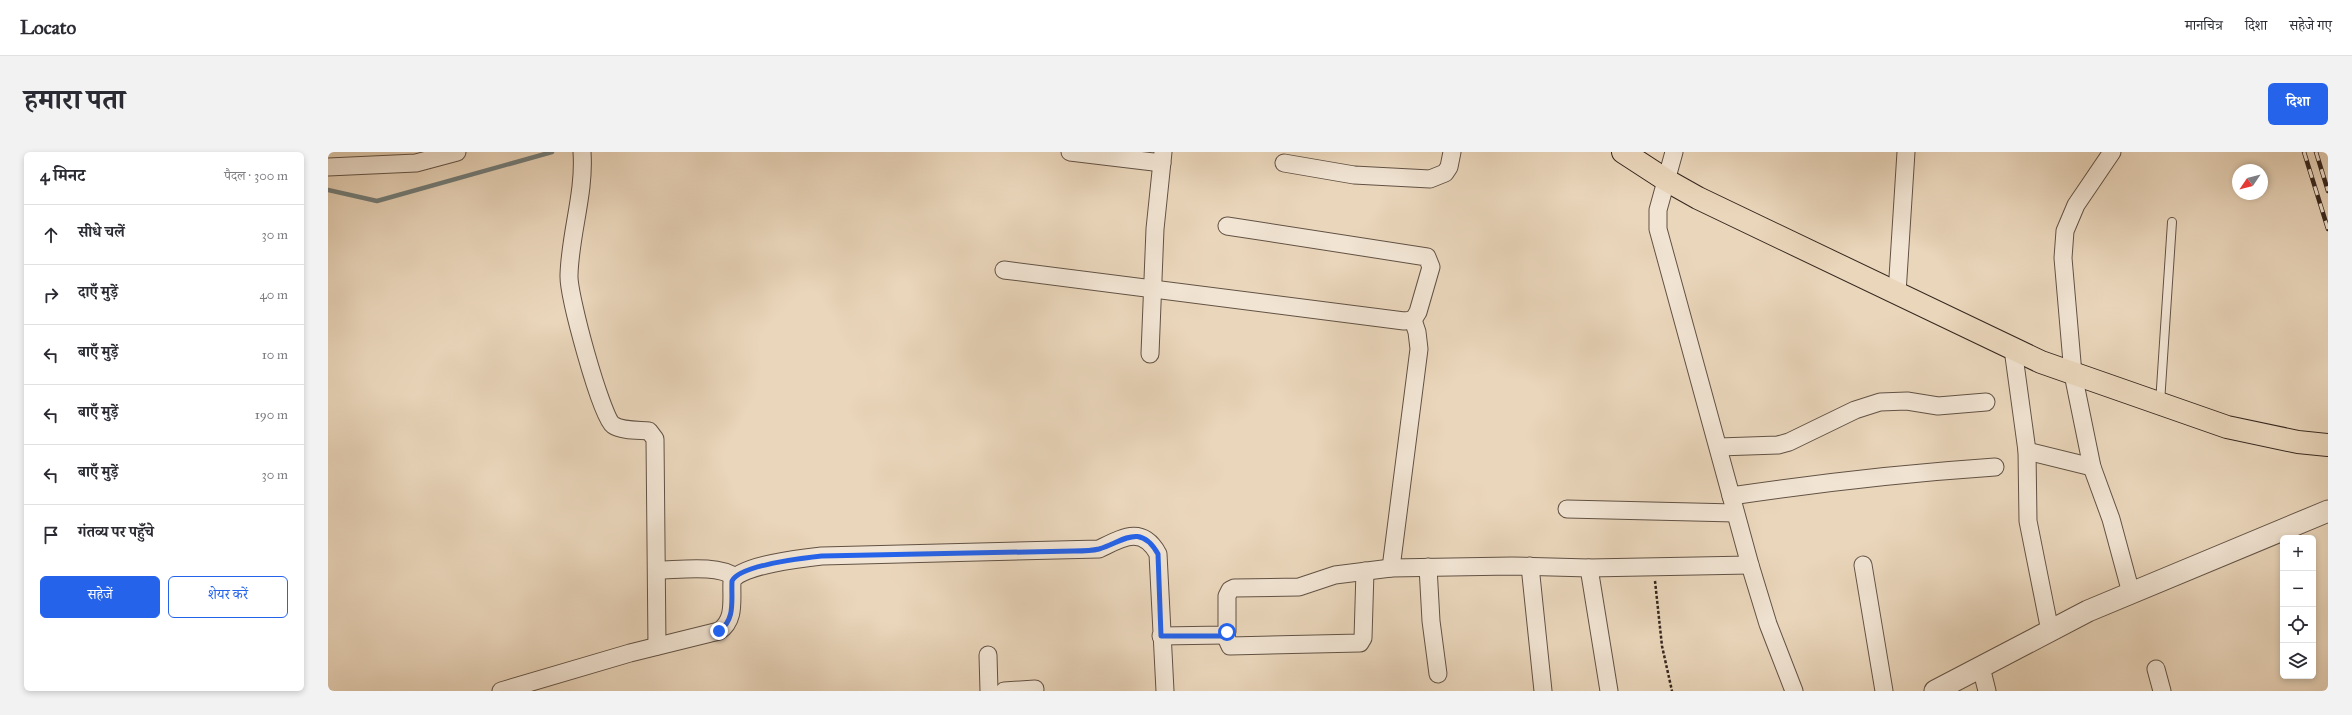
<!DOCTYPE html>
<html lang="hi">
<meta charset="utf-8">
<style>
:root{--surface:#fff;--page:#f2f2f3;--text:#2b2b33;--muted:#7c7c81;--line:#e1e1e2;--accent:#2563eb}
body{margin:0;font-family:"IM FELL Great Primer","Noto Serif Devanagari",serif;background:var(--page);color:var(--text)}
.controls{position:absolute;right:12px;bottom:12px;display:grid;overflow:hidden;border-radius:6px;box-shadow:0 2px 6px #0003}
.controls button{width:36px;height:36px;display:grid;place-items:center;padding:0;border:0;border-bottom:1px solid var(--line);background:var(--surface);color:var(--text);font:20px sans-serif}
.compass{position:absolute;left:1904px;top:12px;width:36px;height:36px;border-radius:50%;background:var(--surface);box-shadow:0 2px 6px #0003;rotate:235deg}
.stop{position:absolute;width:12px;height:12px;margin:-9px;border:3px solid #2563eb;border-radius:50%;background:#fff}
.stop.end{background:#2563eb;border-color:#fff;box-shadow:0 1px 4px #0008}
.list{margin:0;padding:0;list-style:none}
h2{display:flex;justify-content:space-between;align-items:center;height:52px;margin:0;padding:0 16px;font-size:17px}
h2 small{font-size:13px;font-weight:400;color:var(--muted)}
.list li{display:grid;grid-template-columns:26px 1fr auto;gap:12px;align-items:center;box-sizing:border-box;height:60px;padding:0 16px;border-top:1px solid var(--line)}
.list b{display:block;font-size:15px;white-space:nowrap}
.list em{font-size:13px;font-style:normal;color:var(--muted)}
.actions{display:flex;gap:8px;padding:12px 16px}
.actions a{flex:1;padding:9px 0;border:1px solid var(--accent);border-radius:6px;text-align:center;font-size:14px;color:var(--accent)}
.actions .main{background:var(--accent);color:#fff}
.icon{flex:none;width:22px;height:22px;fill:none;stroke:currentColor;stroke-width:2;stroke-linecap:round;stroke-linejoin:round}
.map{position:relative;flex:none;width:2000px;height:539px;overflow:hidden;border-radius:6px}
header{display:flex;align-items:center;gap:24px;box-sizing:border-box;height:56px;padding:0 20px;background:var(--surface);border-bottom:1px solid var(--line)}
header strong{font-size:19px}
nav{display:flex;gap:22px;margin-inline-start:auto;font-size:14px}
.intro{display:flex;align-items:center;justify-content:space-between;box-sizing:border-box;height:96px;padding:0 24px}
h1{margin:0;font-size:28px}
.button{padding:10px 18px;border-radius:6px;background:var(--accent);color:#fff;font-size:14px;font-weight:700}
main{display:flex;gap:24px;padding:0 24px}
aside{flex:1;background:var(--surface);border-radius:6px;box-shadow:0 2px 6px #0003}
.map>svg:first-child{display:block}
</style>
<header>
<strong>Locato</strong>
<nav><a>मानचित्र</a><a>दिशा</a><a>सहेजे गए</a></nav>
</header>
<div class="intro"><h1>हमारा पता</h1><a class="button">दिशा</a></div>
<main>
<aside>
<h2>4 मिनट<small>पैदल · 300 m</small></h2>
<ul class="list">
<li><svg class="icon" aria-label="ahead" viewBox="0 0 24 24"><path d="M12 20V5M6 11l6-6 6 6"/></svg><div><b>सीधे चलें</b></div><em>30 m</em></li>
<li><svg class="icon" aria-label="right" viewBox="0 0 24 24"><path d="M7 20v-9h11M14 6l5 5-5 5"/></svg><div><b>दाएँ मुड़ें</b></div><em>40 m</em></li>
<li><svg class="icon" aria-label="left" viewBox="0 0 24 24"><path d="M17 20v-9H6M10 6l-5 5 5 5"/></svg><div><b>बाएँ मुड़ें</b></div><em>10 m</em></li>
<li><svg class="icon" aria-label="left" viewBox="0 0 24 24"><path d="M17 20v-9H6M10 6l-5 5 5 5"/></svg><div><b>बाएँ मुड़ें</b></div><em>190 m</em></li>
<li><svg class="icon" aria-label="left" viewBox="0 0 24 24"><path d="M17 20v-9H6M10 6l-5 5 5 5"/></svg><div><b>बाएँ मुड़ें</b></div><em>30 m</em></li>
<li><svg class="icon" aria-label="arrive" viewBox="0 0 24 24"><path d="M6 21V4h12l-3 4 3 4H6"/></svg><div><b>गंतव्य पर पहुँचे</b></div></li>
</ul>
<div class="actions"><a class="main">सहेजें</a><a>शेयर करें</a></div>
</aside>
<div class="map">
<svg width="2000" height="539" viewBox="0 0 2000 539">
<rect width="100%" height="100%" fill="#ead6bb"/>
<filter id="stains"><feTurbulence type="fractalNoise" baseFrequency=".005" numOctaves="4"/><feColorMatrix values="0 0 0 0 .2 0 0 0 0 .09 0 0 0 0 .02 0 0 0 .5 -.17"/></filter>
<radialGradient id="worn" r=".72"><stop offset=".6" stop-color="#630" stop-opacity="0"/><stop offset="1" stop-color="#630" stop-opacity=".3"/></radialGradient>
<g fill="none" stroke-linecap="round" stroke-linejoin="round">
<!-- stream -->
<polyline stroke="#727d7a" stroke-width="4.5" points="0,38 49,49 224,0"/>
<!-- service casing -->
<g stroke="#625245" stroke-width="10">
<polyline id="service" points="1832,251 1844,70"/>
</g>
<!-- minor casing -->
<g stroke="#625245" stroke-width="19">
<g id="minor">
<path d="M254 0C257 41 242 82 241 123 240 143 273 264 285 273 294 279 311 278 321 279L327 287 329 494"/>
<polyline points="742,0 834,11"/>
<polyline points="1346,0 1330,58 1330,77 1422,413 1440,472 1466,539"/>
<polyline points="1784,0 1748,53 1737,79 1735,106 1745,222 1764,315 1783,367 1803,441"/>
<polyline points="956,11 1026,23 1102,27 1117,21 1121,15 1124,0"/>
<polyline points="0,15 88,11 129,0"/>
<polyline points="676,118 1076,169 1085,168 1090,160 1103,115 1099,105 899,74"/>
<polyline points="1569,141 1578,0"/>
<polyline points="1685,197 1699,299 1700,369 1722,479"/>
<polyline points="822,202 827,77 835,0"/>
<polyline points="1391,295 1450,293 1461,290 1527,258 1552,250 1579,249 1610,254 1658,250"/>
<polyline points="1699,299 1764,315"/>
<path d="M1403 344C1491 331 1578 321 1667 315"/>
<polyline points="1239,357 1407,361"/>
<polyline points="1535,413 1556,539"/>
<polyline points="1202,414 1215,539"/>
<polyline points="1100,415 1103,469 1110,522"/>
<polyline points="1063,416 1091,197 1089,180 1085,168"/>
<polyline points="1261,416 1281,539"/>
<path d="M329 418C350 418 390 412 407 425"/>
<polyline points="897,483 902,494 1032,491 1035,486 1037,419"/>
<polyline points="833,484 896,483 899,480 899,444 902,438 906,436 971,435 1007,423 1063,416 1184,414 1261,416 1422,413"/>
<polyline points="660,503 661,539"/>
<polyline points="1653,515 1659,539"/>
<polyline points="1828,517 1834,539"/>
<path d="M173 539 302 501 391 479C408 468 403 447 404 429 412 413 476 406 494 404L771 397C794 386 814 373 830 402L837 539"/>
<polyline points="676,539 707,537"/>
</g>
</g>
<!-- tertiary casing -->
<g stroke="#625245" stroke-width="23">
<polyline id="tertiary" points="1607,539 1760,459 2000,359"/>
</g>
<!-- primary casing -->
<g stroke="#35261e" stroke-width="24">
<polyline id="primary" points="1295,0 1338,28 1370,46 1713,210 1899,275 1970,290 2000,293"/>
</g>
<!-- path -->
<polyline stroke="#35261e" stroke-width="2.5" stroke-dasharray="3 2" stroke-linecap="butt" points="1327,429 1334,494 1344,539"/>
<!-- service -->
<use href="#service" stroke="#f1e4d3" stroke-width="8"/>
<!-- minor -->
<use href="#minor" stroke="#f1e4d3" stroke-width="17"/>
<!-- tertiary -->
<use href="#tertiary" stroke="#f1e4d3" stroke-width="21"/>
<!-- primary -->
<use href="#primary" stroke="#ead6bb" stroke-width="22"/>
<!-- rail casing -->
<g stroke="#35261e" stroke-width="4.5">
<g id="rail">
<polyline points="1976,0 2000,77"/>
<polyline points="1988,0 2000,39"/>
</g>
</g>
<!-- rail -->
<use href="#rail" stroke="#f1e4d3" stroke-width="3" stroke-dasharray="9" stroke-linecap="butt"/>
</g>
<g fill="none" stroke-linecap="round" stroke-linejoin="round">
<!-- route -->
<path stroke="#2563eb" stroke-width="5" d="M391 479C408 468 403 447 404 429 412 413 476 406 494 404L746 399C754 399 763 399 771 397 795 390 812 370 830 402L833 484H894L899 480"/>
</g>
<rect width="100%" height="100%" filter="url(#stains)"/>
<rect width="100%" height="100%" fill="url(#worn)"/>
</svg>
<div class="controls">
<button>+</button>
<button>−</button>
<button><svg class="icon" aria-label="locate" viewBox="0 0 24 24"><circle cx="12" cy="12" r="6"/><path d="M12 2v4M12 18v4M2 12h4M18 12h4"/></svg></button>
<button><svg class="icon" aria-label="layers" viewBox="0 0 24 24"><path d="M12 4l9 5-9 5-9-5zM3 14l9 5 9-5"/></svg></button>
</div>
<svg class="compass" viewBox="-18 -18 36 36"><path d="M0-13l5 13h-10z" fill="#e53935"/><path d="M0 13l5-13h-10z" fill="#7c7c81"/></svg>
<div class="stop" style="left:899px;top:480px"></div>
<div class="stop end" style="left:391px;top:479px"></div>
</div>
</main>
